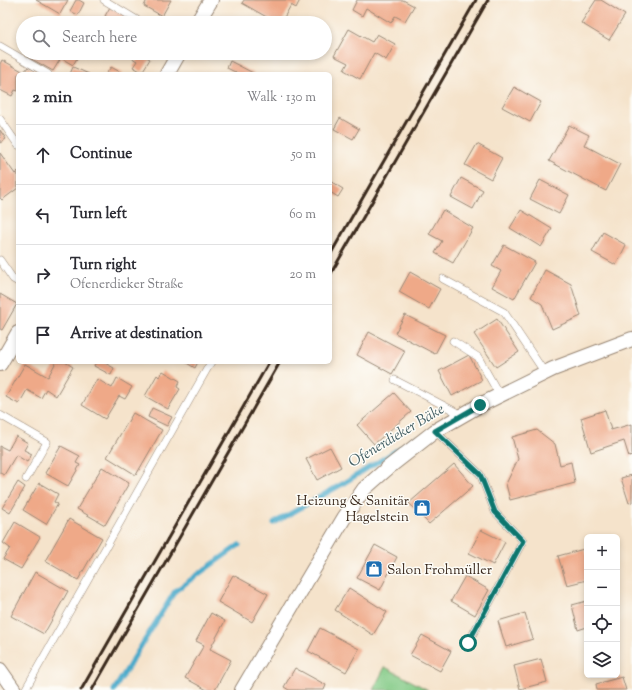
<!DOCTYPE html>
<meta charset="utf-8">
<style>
:root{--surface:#fff;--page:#f2f2f3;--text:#2b2b33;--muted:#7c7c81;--line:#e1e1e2}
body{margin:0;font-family:"Sorts Mill Goudy",serif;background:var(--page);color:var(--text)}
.controls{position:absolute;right:12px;bottom:12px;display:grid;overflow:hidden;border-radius:6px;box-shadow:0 2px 6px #0003}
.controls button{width:36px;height:36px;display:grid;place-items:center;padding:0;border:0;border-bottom:1px solid var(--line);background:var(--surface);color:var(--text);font:20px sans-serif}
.stop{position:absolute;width:12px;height:12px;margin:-9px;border:3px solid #0f766e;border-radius:50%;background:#fff}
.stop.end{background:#0f766e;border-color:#fff;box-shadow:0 1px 4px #0008}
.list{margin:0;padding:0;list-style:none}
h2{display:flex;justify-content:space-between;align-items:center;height:52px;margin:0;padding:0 16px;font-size:17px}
h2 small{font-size:13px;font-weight:400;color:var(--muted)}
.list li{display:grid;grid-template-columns:26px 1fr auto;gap:12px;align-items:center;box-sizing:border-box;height:60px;padding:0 16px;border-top:1px solid var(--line)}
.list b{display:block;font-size:15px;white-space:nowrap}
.list p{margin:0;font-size:13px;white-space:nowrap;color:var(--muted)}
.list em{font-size:13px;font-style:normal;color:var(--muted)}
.icon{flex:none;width:22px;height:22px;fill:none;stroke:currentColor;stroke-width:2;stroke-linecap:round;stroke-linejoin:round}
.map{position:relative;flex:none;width:632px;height:690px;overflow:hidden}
.search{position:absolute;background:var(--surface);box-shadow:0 2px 6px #0003;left:16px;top:16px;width:316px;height:44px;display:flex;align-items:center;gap:10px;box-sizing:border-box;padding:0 14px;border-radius:22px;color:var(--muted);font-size:15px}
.panel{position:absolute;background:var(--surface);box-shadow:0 2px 6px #0003;left:16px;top:72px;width:316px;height:292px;border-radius:6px}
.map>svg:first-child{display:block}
</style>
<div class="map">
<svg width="632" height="690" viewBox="0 0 632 690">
<rect width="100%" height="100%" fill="#fdfcf7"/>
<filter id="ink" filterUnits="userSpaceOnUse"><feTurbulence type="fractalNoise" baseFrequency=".025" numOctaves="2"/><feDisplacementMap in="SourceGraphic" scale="8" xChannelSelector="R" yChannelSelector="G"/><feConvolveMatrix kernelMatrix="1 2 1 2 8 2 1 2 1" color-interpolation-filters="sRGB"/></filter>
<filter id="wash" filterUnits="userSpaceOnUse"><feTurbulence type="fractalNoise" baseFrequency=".012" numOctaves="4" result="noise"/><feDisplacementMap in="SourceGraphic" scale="16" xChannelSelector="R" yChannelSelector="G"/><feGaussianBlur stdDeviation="0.9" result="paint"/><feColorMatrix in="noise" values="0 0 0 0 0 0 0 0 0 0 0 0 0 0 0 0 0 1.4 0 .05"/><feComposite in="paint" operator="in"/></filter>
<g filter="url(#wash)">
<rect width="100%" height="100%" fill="#f5e3cb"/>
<!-- green -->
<polygon fill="#84cb87" stroke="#607a52" points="385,667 428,690 373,690"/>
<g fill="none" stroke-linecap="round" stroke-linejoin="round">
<!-- stream -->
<g stroke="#4baaca" stroke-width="5">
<polyline points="274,523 344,483 416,438"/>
<polyline points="114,690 175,591 239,545"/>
</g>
</g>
<g id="blocks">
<!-- building -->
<g fill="#efa988">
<polygon points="36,0 68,0 60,14"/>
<polygon points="76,0 79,0 84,3 78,15 70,11"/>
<polygon points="147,0 171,0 162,16 144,6"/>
<polygon points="244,0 300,0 296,8 291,5 281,23 277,23 242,3"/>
<polygon points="357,0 403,0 414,6 405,21 395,16 391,23 366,8 362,16 352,10"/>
<polygon points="596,0 601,0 625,15 609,40 581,23"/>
<polygon points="110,7 126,16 123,23 117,23 105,16"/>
<polygon points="349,29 372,42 377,34 395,44 386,60 374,53 360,79 344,70 348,63 334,56"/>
<polygon points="30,53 80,53 73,65 61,58 53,71 28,57"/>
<polygon points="124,53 142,53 141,54 150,59 142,72 133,67 137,61"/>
<polygon points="2,60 24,72 28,67 38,72 37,74 18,74 18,91 15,90 12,96 0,90 0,64"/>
<polygon points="230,61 255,74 239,74 227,68"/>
<polygon points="73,67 89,74 70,74"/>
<polygon points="111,67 124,74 106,74"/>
<polygon points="514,87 541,102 530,122 502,107"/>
<polygon points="340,118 359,129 353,139 334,129"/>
<polygon points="569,125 589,135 584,145 620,164 606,191 549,161"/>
<polygon points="0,130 6,139 0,143"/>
<polygon points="477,144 502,158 491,179 465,165"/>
<polygon points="0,153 15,174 18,171 18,188 2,200 0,198"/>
<polygon points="461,178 483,190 473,209 451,197"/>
<polygon points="540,180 569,195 559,214 530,199"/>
<polygon points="330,181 343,189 338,197 330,192"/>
<polygon points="443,210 473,228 453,263 435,253 442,241 429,234"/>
<polygon points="521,210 552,229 541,247 510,228"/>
<polygon points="603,232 626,245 616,265 592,252"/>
<polygon points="504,245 535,262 514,299 492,287 501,271 492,266"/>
<polygon points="545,270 571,284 581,316 552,329 542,304 531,297"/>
<polygon points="410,272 440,289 429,309 399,292"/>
<polygon points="0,294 17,304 2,330 0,329"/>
<polygon points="405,315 445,335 435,354 395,333"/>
<polygon points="497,319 519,352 496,367 474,334"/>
<polygon points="369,332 405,351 392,374 357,355"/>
<polygon points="469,355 482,380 452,396 439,371"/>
<polygon points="56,362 65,362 73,367 56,396 46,389 41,398 27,390 19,404 6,397 25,364 48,377"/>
<polygon points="96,362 103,362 114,368 111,375 94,366"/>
<polygon points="185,362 198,362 195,368"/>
<polygon points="163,371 180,381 177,387 180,389 168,409 145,396 157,375 159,377"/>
<polygon points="117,378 132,387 125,399 119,396 105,419 82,405 97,379 112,388"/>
<polygon points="394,393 411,412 374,444 357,425"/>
<polygon points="152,408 172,417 167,426 148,417"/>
<polygon points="605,410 611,430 632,424 632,456 629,457 624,441 591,452 581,418"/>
<polygon points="133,413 162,430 136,475 107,457"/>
<polygon points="537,430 555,444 560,465 571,462 575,483 510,500 506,484 518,459 512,437"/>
<polygon points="16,436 28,443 24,450 32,454 27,462 16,455 4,475 0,473 0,446 8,450"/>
<polygon points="61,446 80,456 76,463 80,465 68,486 45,473"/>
<polygon points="330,447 341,467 317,480 306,459"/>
<polygon points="454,464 473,486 429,524 409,503"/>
<polygon points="102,467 129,483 105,525 77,509"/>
<polygon points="632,475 632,502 629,503 621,478"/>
<polygon points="18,482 25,487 10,513 2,508"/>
<polygon points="39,483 58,494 54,502 58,504 46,524 23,510"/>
<polygon points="69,519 102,538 78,580 45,561"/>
<polygon points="15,522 40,537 21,569 3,559 10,548 3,543"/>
<polygon points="481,530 505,542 493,565 469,553"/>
<polygon points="375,545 397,557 380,590 357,578"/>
<polygon points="584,549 586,555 587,555 587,580 567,585 558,556"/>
<polygon points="35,572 68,591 44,634 11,616"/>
<polygon points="233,575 268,594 252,622 218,602"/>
<polygon points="465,576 489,590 475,615 451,601"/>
<polygon points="349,588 387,612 373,635 335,610"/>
<polygon points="587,601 587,627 578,630 572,605"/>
<polygon points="211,613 225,621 210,649 231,660 215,690 207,690 185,678 204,645 196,641"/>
<polygon points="525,613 533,639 506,647 498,621"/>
<polygon points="320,628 359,649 346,672 308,651"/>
<polygon points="422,635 451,651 440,671 410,655"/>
<polygon points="541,659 547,682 520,689 514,666"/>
<polygon points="295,668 326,685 324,690 289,690 284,687"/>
<polygon points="622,677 626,690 597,690 596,684"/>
</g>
</g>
</g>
<g filter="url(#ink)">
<use href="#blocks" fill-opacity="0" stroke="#988674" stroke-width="1"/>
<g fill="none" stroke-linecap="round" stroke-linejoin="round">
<!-- lane casing -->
<g stroke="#988674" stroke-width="8">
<g id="lane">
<polyline points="104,0 142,23"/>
<polyline points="0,46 48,74"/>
<polyline points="0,119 18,145"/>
<polyline points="0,260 13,279 18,282"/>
<polyline points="443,279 504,312 545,373"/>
<polyline points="453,341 478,357 500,396"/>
<polyline points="395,380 462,415"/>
<polyline points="0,415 47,442 26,479"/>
<polyline points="435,431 480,474 495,512 523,541 468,643"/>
<polyline points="25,690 211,362"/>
</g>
</g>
<!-- street casing -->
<g stroke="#988674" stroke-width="16">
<g id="street">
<polyline points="197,23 211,0"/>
<polyline points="167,74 179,53"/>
<polyline points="0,364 18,333"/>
<polyline points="0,670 14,690"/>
<polyline points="242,690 344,518 364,489 389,467 435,431 480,405 553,369 632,339"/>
</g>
</g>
<!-- lane -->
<use href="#lane" stroke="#fff" stroke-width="7"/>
<!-- street -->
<use href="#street" stroke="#fff" stroke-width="14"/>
<!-- rail -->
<g stroke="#3b2a1e" stroke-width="3">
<polyline points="330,255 476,0"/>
<polyline points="330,275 488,0"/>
<polyline points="81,690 269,362"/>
<polyline points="92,690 280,362"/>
</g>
</g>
</g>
<g fill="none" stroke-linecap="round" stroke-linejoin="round" filter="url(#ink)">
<!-- route -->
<polyline stroke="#0f766e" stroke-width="5" points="468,643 523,541 495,512 480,474 435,431 480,405"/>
</g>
<!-- icons -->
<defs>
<g id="shop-square" transform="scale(0.9)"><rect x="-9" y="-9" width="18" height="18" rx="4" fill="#1f6fb2" stroke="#fdfcf7"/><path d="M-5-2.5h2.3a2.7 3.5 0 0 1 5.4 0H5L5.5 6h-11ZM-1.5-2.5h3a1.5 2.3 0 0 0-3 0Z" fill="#fff"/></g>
</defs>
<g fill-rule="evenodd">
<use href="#shop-square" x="422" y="508"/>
<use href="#shop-square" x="374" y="569"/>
</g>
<g text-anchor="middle" stroke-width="3" stroke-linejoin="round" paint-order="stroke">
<!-- poi labels -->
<g font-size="14" fill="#3b2a1e" stroke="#fdfcf7" text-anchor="end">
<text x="409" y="505">Heizung &amp; Sanitär<tspan x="409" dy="16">Hagelstein</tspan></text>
<text x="387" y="574" text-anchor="start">Salon Frohmüller</text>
</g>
<!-- water labels -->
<g font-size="15" font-style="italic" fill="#415d63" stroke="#fdfcf7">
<text transform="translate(396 435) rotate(-31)" y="5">Ofenerdieker Bäke</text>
</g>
</g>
</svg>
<div class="controls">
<button>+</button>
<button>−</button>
<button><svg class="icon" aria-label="locate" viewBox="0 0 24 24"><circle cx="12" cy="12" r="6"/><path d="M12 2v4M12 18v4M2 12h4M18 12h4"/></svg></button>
<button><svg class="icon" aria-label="layers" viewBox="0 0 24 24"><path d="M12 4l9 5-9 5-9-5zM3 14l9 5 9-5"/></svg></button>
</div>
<div class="stop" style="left:468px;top:643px"></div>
<div class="stop end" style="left:480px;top:405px"></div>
<div class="search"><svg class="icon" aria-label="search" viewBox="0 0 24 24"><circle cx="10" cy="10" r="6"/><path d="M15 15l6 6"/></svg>Search here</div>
<section class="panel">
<h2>2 min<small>Walk · 130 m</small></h2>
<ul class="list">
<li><svg class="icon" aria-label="ahead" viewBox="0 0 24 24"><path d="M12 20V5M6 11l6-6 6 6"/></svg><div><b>Continue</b></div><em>50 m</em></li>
<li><svg class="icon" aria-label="left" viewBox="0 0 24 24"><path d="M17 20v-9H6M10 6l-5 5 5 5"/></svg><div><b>Turn left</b></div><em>60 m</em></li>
<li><svg class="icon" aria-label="right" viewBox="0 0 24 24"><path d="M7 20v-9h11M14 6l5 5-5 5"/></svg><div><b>Turn right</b><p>Ofenerdieker Straße</p></div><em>20 m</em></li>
<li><svg class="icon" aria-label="arrive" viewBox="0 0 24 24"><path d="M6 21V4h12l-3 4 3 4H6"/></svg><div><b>Arrive at destination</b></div></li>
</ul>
</section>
</div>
